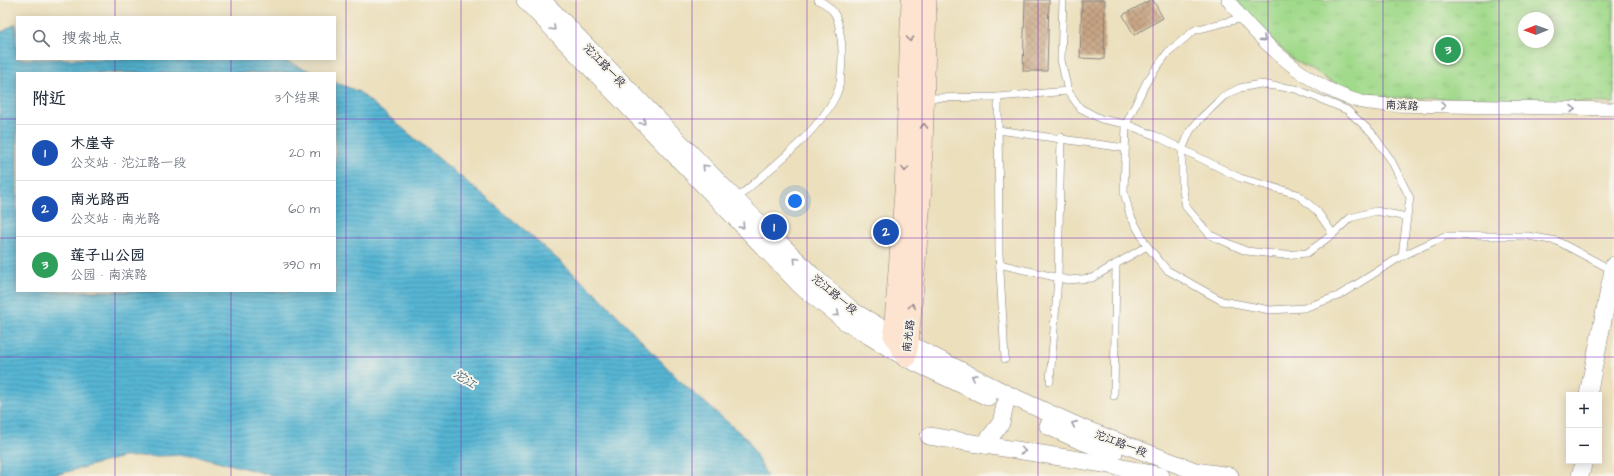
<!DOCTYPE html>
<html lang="zh">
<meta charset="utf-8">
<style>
:root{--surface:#fff;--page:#f2f2f3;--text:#1f2937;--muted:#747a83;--line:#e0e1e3;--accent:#1f6fb2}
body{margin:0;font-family:"Architects Daughter","LXGW WenKai TC",sans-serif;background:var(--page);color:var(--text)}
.controls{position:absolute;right:12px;bottom:12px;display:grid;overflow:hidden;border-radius:0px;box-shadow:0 2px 10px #0003}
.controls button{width:36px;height:36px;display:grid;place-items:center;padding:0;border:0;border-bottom:1px solid var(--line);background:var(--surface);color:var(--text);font:20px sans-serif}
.compass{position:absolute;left:1518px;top:12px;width:36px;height:36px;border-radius:50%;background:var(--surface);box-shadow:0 2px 10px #0003;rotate:269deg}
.you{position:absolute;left:795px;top:201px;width:14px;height:14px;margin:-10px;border:3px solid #fff;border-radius:50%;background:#1a73e8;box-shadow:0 0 0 6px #1a73e833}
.badge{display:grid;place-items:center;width:26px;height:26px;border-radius:50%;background:var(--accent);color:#fff;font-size:13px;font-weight:700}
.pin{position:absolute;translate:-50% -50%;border:2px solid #fff;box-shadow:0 1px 4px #0006}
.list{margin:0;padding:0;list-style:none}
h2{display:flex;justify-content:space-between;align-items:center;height:52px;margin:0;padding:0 16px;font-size:17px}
h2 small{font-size:13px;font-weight:400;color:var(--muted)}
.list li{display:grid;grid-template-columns:26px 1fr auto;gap:12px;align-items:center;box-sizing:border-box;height:56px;padding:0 16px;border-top:1px solid var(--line)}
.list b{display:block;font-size:15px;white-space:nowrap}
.list p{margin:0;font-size:13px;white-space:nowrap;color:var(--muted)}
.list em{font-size:13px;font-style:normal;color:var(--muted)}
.icon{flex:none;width:22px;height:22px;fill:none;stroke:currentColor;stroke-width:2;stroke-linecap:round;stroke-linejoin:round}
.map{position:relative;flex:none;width:1614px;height:476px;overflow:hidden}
.search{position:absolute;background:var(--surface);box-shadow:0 2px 10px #0003;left:16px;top:16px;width:320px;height:44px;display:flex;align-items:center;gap:10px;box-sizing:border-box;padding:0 14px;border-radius:0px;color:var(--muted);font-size:15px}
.panel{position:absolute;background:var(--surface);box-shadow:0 2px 10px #0003;left:16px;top:72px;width:320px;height:220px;border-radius:0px}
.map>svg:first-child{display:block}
</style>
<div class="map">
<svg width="1614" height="476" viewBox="0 0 1614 476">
<defs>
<pattern id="park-tufts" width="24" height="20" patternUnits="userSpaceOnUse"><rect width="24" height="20" fill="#a2da8c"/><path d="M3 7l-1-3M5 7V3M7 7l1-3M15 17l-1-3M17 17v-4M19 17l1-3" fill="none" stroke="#8bbb7a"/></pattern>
<pattern id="water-rules" width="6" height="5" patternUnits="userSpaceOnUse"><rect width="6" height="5" fill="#56b6d4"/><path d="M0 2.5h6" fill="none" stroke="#4794ad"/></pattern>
<pattern id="building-cross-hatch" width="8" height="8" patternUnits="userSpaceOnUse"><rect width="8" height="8" fill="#c7a484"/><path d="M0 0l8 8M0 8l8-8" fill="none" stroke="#a1856d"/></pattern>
</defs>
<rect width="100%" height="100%" fill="#f7f3e8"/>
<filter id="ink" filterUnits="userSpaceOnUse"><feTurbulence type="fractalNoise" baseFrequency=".025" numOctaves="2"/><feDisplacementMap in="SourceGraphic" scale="8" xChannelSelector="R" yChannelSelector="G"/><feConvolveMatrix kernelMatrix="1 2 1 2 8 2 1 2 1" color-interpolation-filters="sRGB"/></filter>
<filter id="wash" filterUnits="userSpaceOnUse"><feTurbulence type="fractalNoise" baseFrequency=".012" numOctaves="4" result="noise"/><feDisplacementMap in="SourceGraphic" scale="16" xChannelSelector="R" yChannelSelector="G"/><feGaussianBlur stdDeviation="0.9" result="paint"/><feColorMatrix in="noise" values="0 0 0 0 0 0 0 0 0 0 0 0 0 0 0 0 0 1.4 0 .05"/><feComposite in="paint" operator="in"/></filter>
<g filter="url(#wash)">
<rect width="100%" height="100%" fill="#ebdfbc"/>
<!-- park -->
<path fill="url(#park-tufts)" stroke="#627e64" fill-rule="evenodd" d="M1236 0H1614V103L1370 97 1328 80 1291 58 1251 19ZM1524 18H1548V42H1524Z"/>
<!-- water -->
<polygon fill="url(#water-rules)" stroke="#3c6c88" points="16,24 17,59 281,59 314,73 17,73 17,291 335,291 335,82 359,92 521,227 598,295 679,380 748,440 767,476 275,476 194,455 123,457 51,476 0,476 0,33"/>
<g id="blocks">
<!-- building -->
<g fill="url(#building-cross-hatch)">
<polygon points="1025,0 1049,0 1047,71 1023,71"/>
<polygon points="1082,0 1105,0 1104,59 1080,58"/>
<polygon points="1150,0 1153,0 1163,18 1134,35 1123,15"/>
</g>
</g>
</g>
<g filter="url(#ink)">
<use href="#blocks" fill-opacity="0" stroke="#86807c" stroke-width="1"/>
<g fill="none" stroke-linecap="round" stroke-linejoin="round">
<!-- service casing -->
<g stroke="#86807c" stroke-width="8">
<g id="service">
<polyline points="1063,0 1061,60 1068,91 1080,108 1101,119 1126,124 1156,136 1240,178 1297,194 1317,211 1333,234"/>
<polyline points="1242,18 1195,30 1168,52 1147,81 1126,124 1124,192 1130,215 1147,246 1167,270 1222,301 1270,310 1304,308 1338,296 1402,256 1445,236 1528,236 1557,241 1612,270"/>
<polyline points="998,97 999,253 1005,359"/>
<polyline points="924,98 998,97 1068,91"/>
<polyline points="998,130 1125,148"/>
<path d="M736 199C767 171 820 132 837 93 842 82 843 51 841 39 838 19 837 9 818 0"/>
<polyline points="1402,256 1407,217 1410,198 1391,160 1372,133 1347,110 1296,89 1260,84 1240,88 1224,96 1201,118 1190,131 1182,150 1182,185 1186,207 1210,235 1246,251 1284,255 1307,253 1333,234 1350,218 1376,211 1407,217"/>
<polyline points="999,264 1068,280 1092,278 1147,246"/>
<polyline points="1050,381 1058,278 1061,137"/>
<polyline points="1114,396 1116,264"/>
</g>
</g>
<!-- minor casing -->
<g stroke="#86807c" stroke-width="14">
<path id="minor" d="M1228 0C1260 42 1310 89 1362 102 1371 104 1381 104 1390 105L1614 109"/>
</g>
<!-- tertiary casing -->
<g stroke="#86807c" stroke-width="18">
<g id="tertiary">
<polyline points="525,0 801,286 846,322 906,358 988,397"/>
<polyline points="542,0 735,199 812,275 853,311 909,344 1009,395 1084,429 1195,471 1230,476"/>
<polyline points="1588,395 1614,265"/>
<polyline points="1048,426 1079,440 1114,453"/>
<polyline points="929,436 1104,464 1161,476"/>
<polyline points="984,445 1001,423 1005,405"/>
<polyline points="1580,476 1584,461"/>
</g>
</g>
<!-- secondary casing -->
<g stroke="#86807c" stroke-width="20">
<g id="secondary">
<polyline points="906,358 893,335 904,192 911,0"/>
<polyline points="906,358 909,344 922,189 927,0"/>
</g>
</g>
<!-- service -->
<use href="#service" stroke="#fff" stroke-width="7"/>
<!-- minor -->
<use href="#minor" stroke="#fff" stroke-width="13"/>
<!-- tertiary -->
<use href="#tertiary" stroke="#fff" stroke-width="17"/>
<!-- secondary -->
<use href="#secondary" stroke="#fde4d1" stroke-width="19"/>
</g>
<!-- one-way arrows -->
<defs><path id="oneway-chevron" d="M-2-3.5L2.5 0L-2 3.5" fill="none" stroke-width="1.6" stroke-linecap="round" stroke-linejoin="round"/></defs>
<g stroke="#9c9ca7">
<use href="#oneway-chevron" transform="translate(553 28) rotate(46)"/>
<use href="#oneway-chevron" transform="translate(1263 39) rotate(43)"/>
<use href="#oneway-chevron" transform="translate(1443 106) rotate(1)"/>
<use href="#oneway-chevron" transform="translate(1573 109)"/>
<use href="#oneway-chevron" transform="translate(643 122) rotate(46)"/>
<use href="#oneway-chevron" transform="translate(705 167) rotate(-134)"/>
<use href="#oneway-chevron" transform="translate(742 226) rotate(46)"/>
<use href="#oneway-chevron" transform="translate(796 260) rotate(-135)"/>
<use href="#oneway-chevron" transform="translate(837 314) rotate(39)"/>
<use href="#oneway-chevron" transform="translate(974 377) rotate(-153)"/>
<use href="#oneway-chevron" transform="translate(1074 424) rotate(-156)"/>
<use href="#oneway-chevron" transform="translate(1023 451) rotate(9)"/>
</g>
<g stroke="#9a8d8e">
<use href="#oneway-chevron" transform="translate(910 39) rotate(92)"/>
<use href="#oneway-chevron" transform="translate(924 126) rotate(-89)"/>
<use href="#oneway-chevron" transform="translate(905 169) rotate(92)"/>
<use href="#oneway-chevron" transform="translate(912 306) rotate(-85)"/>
</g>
</g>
<!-- grid -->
<path fill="none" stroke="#7b2cbf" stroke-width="1" stroke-opacity="0.55" d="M115 0V17M231 0V17M346 0V476M461 0V476M576 0V476M692 0V476M807 0V476M922 0V476M1038 0V476M1153 0V476M1268 0V476M1383 0V476M1499 0V476M115 59V73M231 59V73M0 119H17M335 119H1614M0 238H17M335 238H1614M115 291V476M231 291V476M0 357H1614"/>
<g text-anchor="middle" stroke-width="4" stroke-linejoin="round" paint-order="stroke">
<!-- street labels -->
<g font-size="11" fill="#22223b" stroke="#f7f3e8">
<text transform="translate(605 65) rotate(46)" y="4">沱江路一段</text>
<text transform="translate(1402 105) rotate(3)" y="4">南滨路</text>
<text transform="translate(835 294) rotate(40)" y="4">沱江路一段</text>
<text transform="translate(908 336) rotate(-83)" y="4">南光路</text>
<text transform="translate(1121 443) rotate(21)" y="4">沱江路一段</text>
</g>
<!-- water labels -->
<g font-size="12" font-style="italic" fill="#345671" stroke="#f7f3e8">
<text transform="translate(465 379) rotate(33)" y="4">沱江</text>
</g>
</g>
</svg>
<div class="controls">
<button>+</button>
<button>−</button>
</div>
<svg class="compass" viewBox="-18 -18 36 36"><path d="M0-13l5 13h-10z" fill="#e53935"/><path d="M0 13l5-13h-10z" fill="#747a83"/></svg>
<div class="you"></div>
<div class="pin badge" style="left:774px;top:227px;background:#1a4fb4">1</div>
<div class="pin badge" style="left:886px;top:232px;background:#1a4fb4">2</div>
<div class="pin badge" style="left:1448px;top:50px;background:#2e9e5b">3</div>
<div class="search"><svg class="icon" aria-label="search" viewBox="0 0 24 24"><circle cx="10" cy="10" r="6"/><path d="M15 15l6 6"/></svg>搜索地点</div>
<section class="panel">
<h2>附近<small>3个结果</small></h2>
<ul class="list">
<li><span class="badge" style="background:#1a4fb4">1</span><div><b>木崖寺</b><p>公交站 · 沱江路一段</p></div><em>20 m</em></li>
<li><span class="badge" style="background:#1a4fb4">2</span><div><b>南光路西</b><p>公交站 · 南光路</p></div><em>60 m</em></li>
<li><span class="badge" style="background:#2e9e5b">3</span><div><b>莲子山公园</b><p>公园 · 南滨路</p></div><em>390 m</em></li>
</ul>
</section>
</div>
